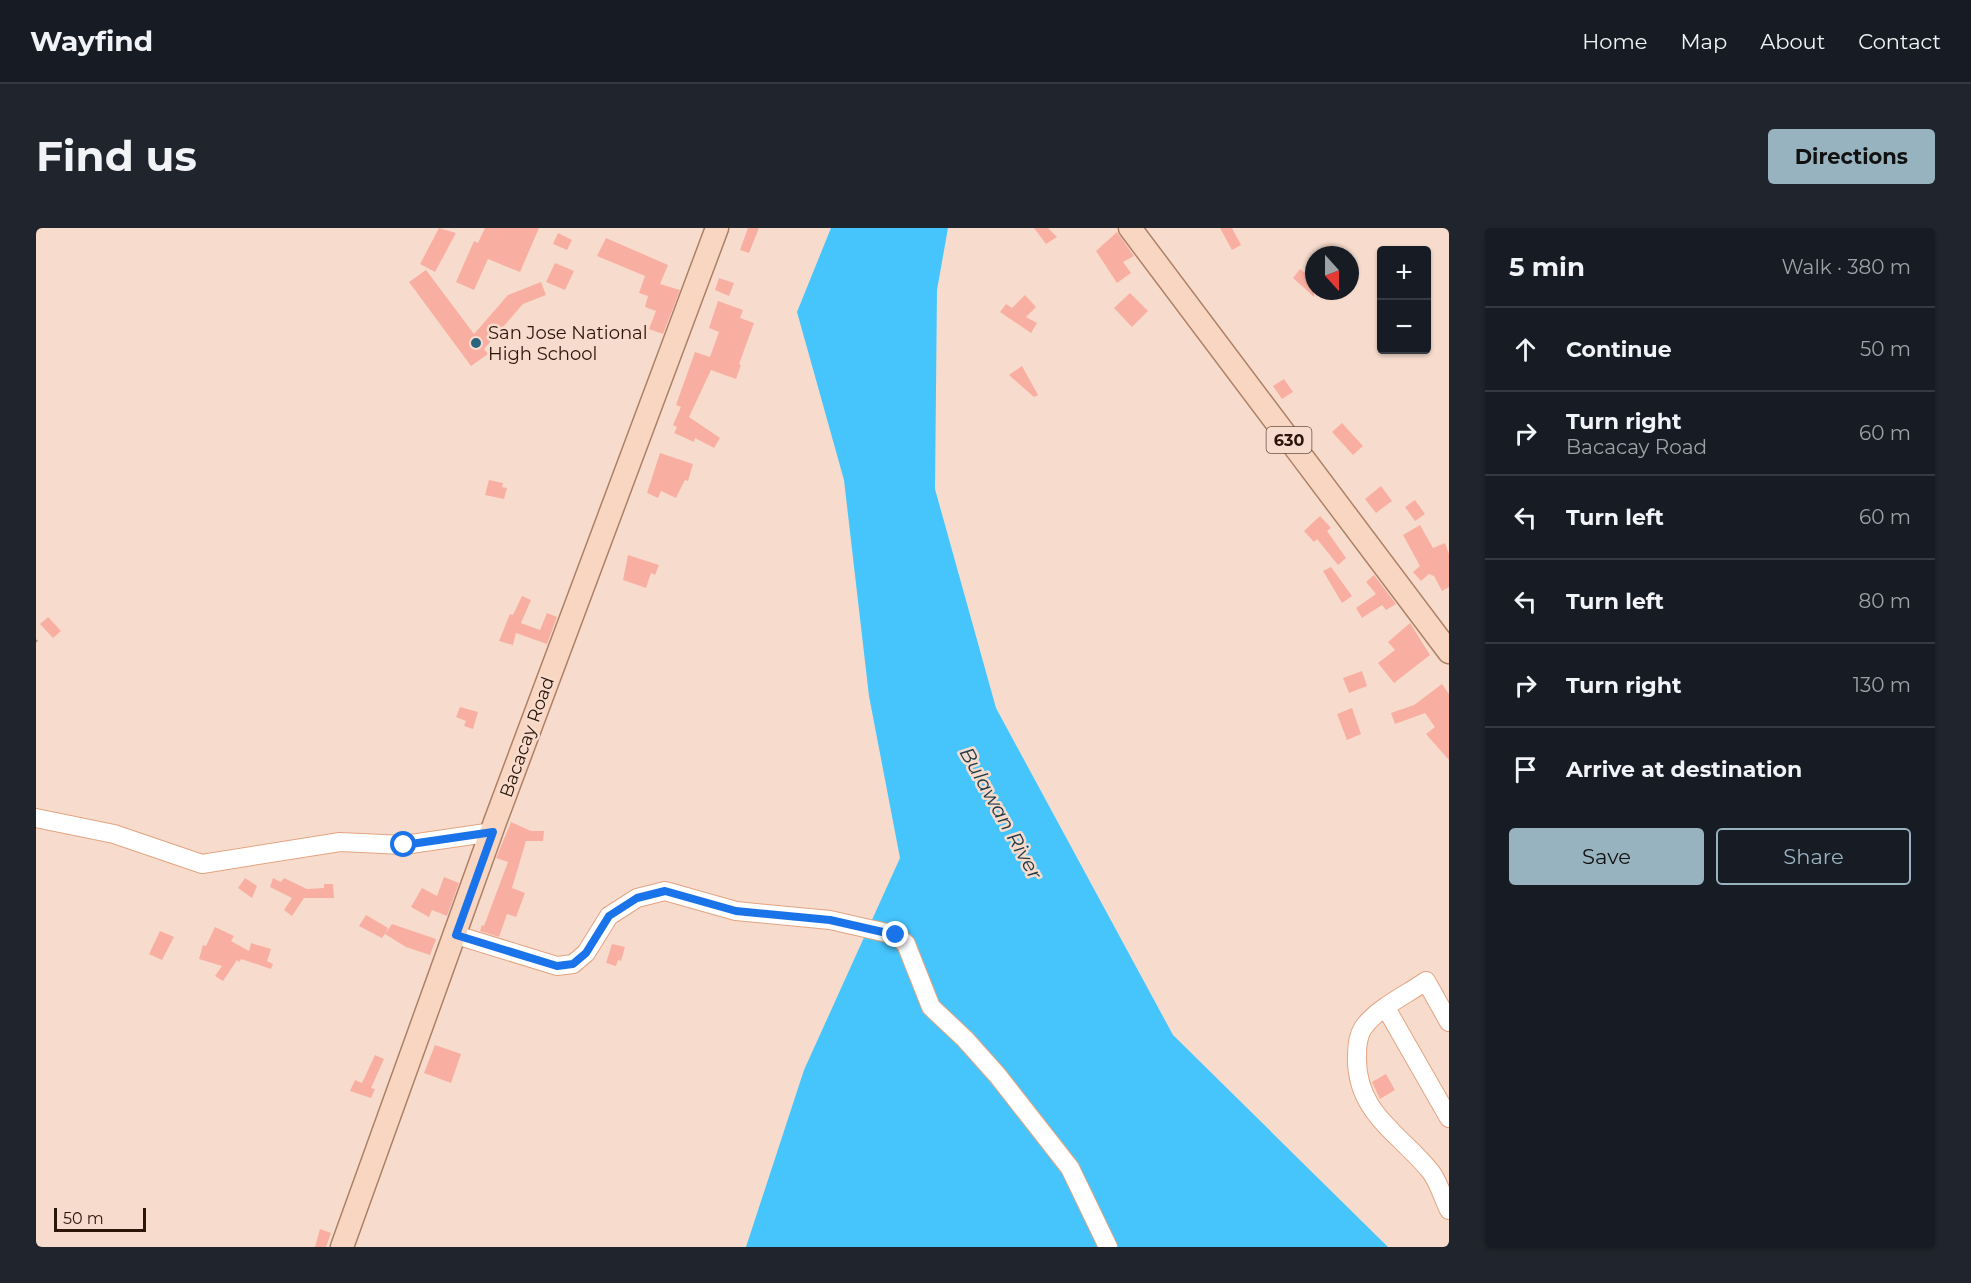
<!DOCTYPE html>
<meta charset="utf-8">
<style>
:root{--surface:#171b24;--page:#20242c;--text:#f1f3f6;--muted:#9ea1a6;--line:#363941;--accent:#98b3c0}
body{margin:0;font-family:Montserrat,sans-serif;background:var(--page);color:var(--text)}
.controls{position:absolute;right:18px;top:18px;display:grid;overflow:hidden;border-radius:6px;box-shadow:0 2px 4px #0004}
.controls button{width:54px;height:54px;display:grid;place-items:center;padding:0;border:0;border-bottom:2px solid var(--line);background:var(--surface);color:var(--text);font:30px sans-serif}
.compass{position:absolute;left:1269px;top:18px;width:54px;height:54px;border-radius:50%;background:var(--surface);box-shadow:0 2px 4px #0004;rotate:159deg}
.scale{position:absolute;left:18px;bottom:15px;width:92px;box-sizing:border-box;padding-left:6px;border:3px solid #2b1507;border-top:0;font-size:16px;line-height:21px;white-space:nowrap;color:#2b1507;-webkit-text-stroke:4px #f7dcce;paint-order:stroke}
.stop{position:absolute;width:18px;height:18px;margin:-14px;border:4px solid #1a73e8;border-radius:50%;background:#fff}
.stop.end{background:#1a73e8;border-color:#fff;box-shadow:0 2px 6px #0008}
.list{margin:0;padding:0;list-style:none}
h2{display:flex;justify-content:space-between;align-items:center;height:78px;margin:0;padding:0 24px;font-size:26px}
h2 small{font-size:20px;font-weight:400;color:var(--muted)}
.list li{display:grid;grid-template-columns:39px 1fr auto;gap:18px;align-items:center;box-sizing:border-box;height:84px;padding:0 24px;border-top:2px solid var(--line)}
.list b{display:block;font-size:22px;white-space:nowrap}
.list p{margin:0;font-size:20px;white-space:nowrap;color:var(--muted)}
.list em{font-size:20px;font-style:normal;color:var(--muted)}
.actions{display:flex;gap:12px;padding:18px 24px}
.actions a{flex:1;padding:14px 0;border:2px solid var(--accent);border-radius:6px;text-align:center;font-size:21px;color:var(--accent)}
.actions .main{background:var(--accent);color:#111}
.icon{flex:none;width:33px;height:33px;fill:none;stroke:currentColor;stroke-width:2;stroke-linecap:round;stroke-linejoin:round}
.map{position:relative;flex:none;width:1413px;height:1019px;overflow:hidden;border-radius:6px}
header{display:flex;align-items:center;gap:36px;box-sizing:border-box;height:84px;padding:0 30px;background:var(--surface);border-bottom:2px solid var(--line)}
header strong{font-size:28px}
nav{display:flex;gap:33px;margin-inline-start:auto;font-size:21px}
.intro{display:flex;align-items:center;justify-content:space-between;box-sizing:border-box;height:144px;padding:0 36px}
h1{margin:0;font-size:42px}
.button{padding:15px 27px;border-radius:6px;background:var(--accent);color:#111;font-size:21px;font-weight:700}
main{display:flex;gap:36px;padding:0 36px}
aside{flex:1;background:var(--surface);border-radius:6px;box-shadow:0 2px 4px #0004}
.map>svg:first-child{display:block}
</style>
<header>
<strong>Wayfind</strong>
<nav><a>Home</a><a>Map</a><a>About</a><a>Contact</a></nav>
</header>
<div class="intro"><h1>Find us</h1><a class="button">Directions</a></div>
<main>
<div class="map">
<svg width="1413" height="1019" viewBox="0 0 1413 1019">
<rect width="100%" height="100%" fill="#f7dcce"/>
<!-- water -->
<polygon fill="#46c5fc" points="795,0 912,0 901,62 899,261 960,480 1137,807 1352,1019 710,1019 768,842 864,630 833,468 808,252 761,84"/>
<!-- building -->
<g fill="#f8afa1">
<polygon points="403,0 420,5 399,44 384,36"/>
<polygon points="449,0 503,0 484,44 452,31 438,62 420,54 438,13 442,15"/>
<polygon points="712,0 723,0 713,25 704,22"/>
<polygon points="998,0 1012,0 1021,9 1010,16"/>
<polygon points="1184,0 1196,0 1205,17 1196,22"/>
<polygon points="1081,4 1098,28 1087,34 1095,45 1081,55 1060,23"/>
<polygon points="522,5 536,12 531,22 517,16"/>
<polygon points="570,10 632,37 624,56 644,62 627,106 613,101 620,83 609,79 612,68 603,65 609,48 561,28"/>
<polygon points="519,35 538,43 529,62 510,54"/>
<polygon points="1264,41 1278,52 1278,69 1257,50"/>
<polygon points="390,42 438,106 472,67 505,54 510,67 487,76 448,121 452,126 435,138 373,54"/>
<polygon points="683,50 698,55 693,68 679,62"/>
<polygon points="1094,65 1112,83 1096,99 1078,80"/>
<polygon points="989,67 1000,79 990,89 1001,95 995,105 964,84 970,76 976,80"/>
<polygon points="682,73 707,82 704,90 718,95 703,136 705,137 700,151 675,142 653,189 684,210 678,220 659,210 658,214 638,205 641,199 637,197 645,179 640,177 659,124 674,129 683,104 673,100"/>
<polygon points="986,138 1002,167 998,169 973,147"/>
<polygon points="1248,151 1257,164 1246,171 1237,158"/>
<polygon points="1306,195 1327,218 1317,227 1296,204"/>
<polygon points="624,225 657,236 652,253 649,252 640,270 625,263 622,270 611,265"/>
<polygon points="453,252 467,255 466,259 471,260 468,271 449,267"/>
<polygon points="1345,258 1356,273 1340,285 1329,271"/>
<polygon points="1379,272 1389,286 1379,293 1369,279"/>
<polygon points="1284,288 1295,300 1291,303 1310,330 1302,337 1281,311 1278,314 1268,303"/>
<polygon points="1384,297 1397,320 1409,315 1413,326 1413,359 1406,363 1398,348 1393,346 1385,353 1377,344 1384,338 1367,307"/>
<polygon points="592,327 623,337 619,347 615,345 610,360 587,352"/>
<polygon points="1295,339 1316,368 1306,375 1287,343"/>
<polygon points="1338,347 1360,376 1350,382 1346,377 1326,390 1320,380 1340,366 1330,354"/>
<polygon points="486,368 495,372 485,395 504,402 511,385 521,389 511,416 480,405 477,417 463,413 474,386 477,387"/>
<polygon points="12,389 25,403 17,410 4,396"/>
<polygon points="1374,395 1394,427 1358,455 1342,435 1359,422 1352,414"/>
<polygon points="1326,443 1331,458 1313,465 1307,450"/>
<polygon points="1406,456 1413,466 1413,532 1390,506 1399,499 1389,485 1359,496 1355,485 1378,477"/>
<polygon points="424,479 442,484 437,501 428,498 430,493 420,489"/>
<polygon points="1316,480 1325,506 1311,512 1301,486"/>
<polygon points="475,594 495,603 508,603 507,613 490,613 476,660 489,665 480,689 471,686 463,709 444,703 446,697 448,698 472,634 460,630"/>
<polygon points="408,649 423,655 411,688 396,682 393,689 375,679 386,660 401,668"/>
<polygon points="209,650 221,658 216,670 202,660"/>
<polygon points="237,650 245,654 248,650 271,661 288,660 288,656 297,656 298,670 268,670 256,688 248,682 256,670 234,659"/>
<polygon points="330,687 352,700 349,706 356,696 400,711 394,727 370,719 349,706 346,710 323,698"/>
<polygon points="179,699 198,708 195,713 213,723 215,715 235,721 231,733 237,736 235,741 205,731 203,734 201,732 187,753 179,748 186,738 163,731 167,717 170,718"/>
<polygon points="124,703 138,709 126,732 113,726"/>
<polygon points="576,716 589,719 585,733 582,732 580,738 570,735"/>
<polygon points="399,817 425,826 415,855 388,845"/>
<polygon points="339,827 348,831 335,860 339,861 335,870 314,863 319,852 326,855"/>
<polygon points="1350,846 1359,862 1344,871 1336,854"/>
<polygon points="284,1001 295,1005 290,1019 279,1019"/>
</g>
<g fill="none" stroke-linecap="round" stroke-linejoin="round">
<!-- minor casing -->
<g stroke="#e2a481" stroke-width="20">
<g id="minor">
<polyline points="0,590 78,606 166,636 304,614 368,617 457,604"/>
<polyline points="420,707 521,738 537,736 550,725 573,688 601,670 629,663 700,683 794,692 860,707 870,716 895,779 929,811 962,848 1034,940 1072,1019"/>
<polyline points="1350,780 1413,890"/>
<path d="M1413 794 1390 753C1370 767 1341 780 1327 800 1322 808 1321 819 1321 827 1319 885 1364 905 1395 944 1403 955 1407 970 1413 982"/>
</g>
</g>
<!-- major casing -->
<g stroke="#ad8066" stroke-width="25">
<g id="major">
<polyline points="1094,0 1413,424"/>
<polyline points="306,1019 459,594 681,0"/>
</g>
</g>
<!-- path -->
<polyline stroke="#b49a8c" stroke-width="2" stroke-dasharray="3 3" stroke-linecap="butt" points="0,414 1,412"/>
<!-- minor -->
<use href="#minor" stroke="#fff" stroke-width="18"/>
<!-- major -->
<use href="#major" stroke="#f8d6c2" stroke-width="22"/>
</g>
<g fill="none" stroke-linecap="round" stroke-linejoin="round">
<!-- route -->
<polyline stroke="#1a73e8" stroke-width="8" points="368,617 457,604 420,707 521,738 537,736 550,725 573,688 601,670 629,663 700,683 794,692 860,707"/>
</g>
<!-- markers -->
<circle fill="#2b647e" stroke="#f7dcce" stroke-width="2" cx="440" cy="115" r="6"/>
<g text-anchor="middle" stroke-width="5" stroke-linejoin="round" paint-order="stroke">
<!-- shield labels -->
<rect fill="#f7dcce" stroke="#685143" stroke-width="1.5" x="1230.5" y="199" width="45" height="26" rx="4.5"/>
<g font-size="16" font-weight="bold" fill="#2b1507">
<text x="1253" y="218">630</text>
</g>
<!-- poi labels -->
<g font-size="18" fill="#2b1507" stroke="#f7dcce" text-anchor="start">
<text x="452" y="111">San Jose National<tspan x="452" dy="21">High School</tspan></text>
</g>
<!-- street labels -->
<g font-size="18" fill="#2b1507" stroke="#f7dcce">
<text transform="translate(491 509) rotate(-70)" y="6">Bacacay Road</text>
</g>
<!-- water labels -->
<g font-size="20" font-style="italic" fill="#203a47" stroke="#f7dcce">
<text transform="translate(965 585) rotate(61)" y="7">Bulawan River</text>
</g>
</g>
</svg>
<div class="controls">
<button>+</button>
<button>−</button>
</div>
<svg class="compass" viewBox="-18 -18 36 36"><path d="M0-13l5 13h-10z" fill="#e53935"/><path d="M0 13l5-13h-10z" fill="#9ea1a6"/></svg>
<div class="scale">50 m</div>
<div class="stop" style="left:368px;top:617px"></div>
<div class="stop end" style="left:860px;top:707px"></div>
</div>
<aside>
<h2>5 min<small>Walk · 380 m</small></h2>
<ul class="list">
<li><svg class="icon" aria-label="ahead" viewBox="0 0 24 24"><path d="M12 20V5M6 11l6-6 6 6"/></svg><div><b>Continue</b></div><em>50 m</em></li>
<li><svg class="icon" aria-label="right" viewBox="0 0 24 24"><path d="M7 20v-9h11M14 6l5 5-5 5"/></svg><div><b>Turn right</b><p>Bacacay Road</p></div><em>60 m</em></li>
<li><svg class="icon" aria-label="left" viewBox="0 0 24 24"><path d="M17 20v-9H6M10 6l-5 5 5 5"/></svg><div><b>Turn left</b></div><em>60 m</em></li>
<li><svg class="icon" aria-label="left" viewBox="0 0 24 24"><path d="M17 20v-9H6M10 6l-5 5 5 5"/></svg><div><b>Turn left</b></div><em>80 m</em></li>
<li><svg class="icon" aria-label="right" viewBox="0 0 24 24"><path d="M7 20v-9h11M14 6l5 5-5 5"/></svg><div><b>Turn right</b></div><em>130 m</em></li>
<li><svg class="icon" aria-label="arrive" viewBox="0 0 24 24"><path d="M6 21V4h12l-3 4 3 4H6"/></svg><div><b>Arrive at destination</b></div></li>
</ul>
<div class="actions"><a class="main">Save</a><a>Share</a></div>
</aside>
</main>
